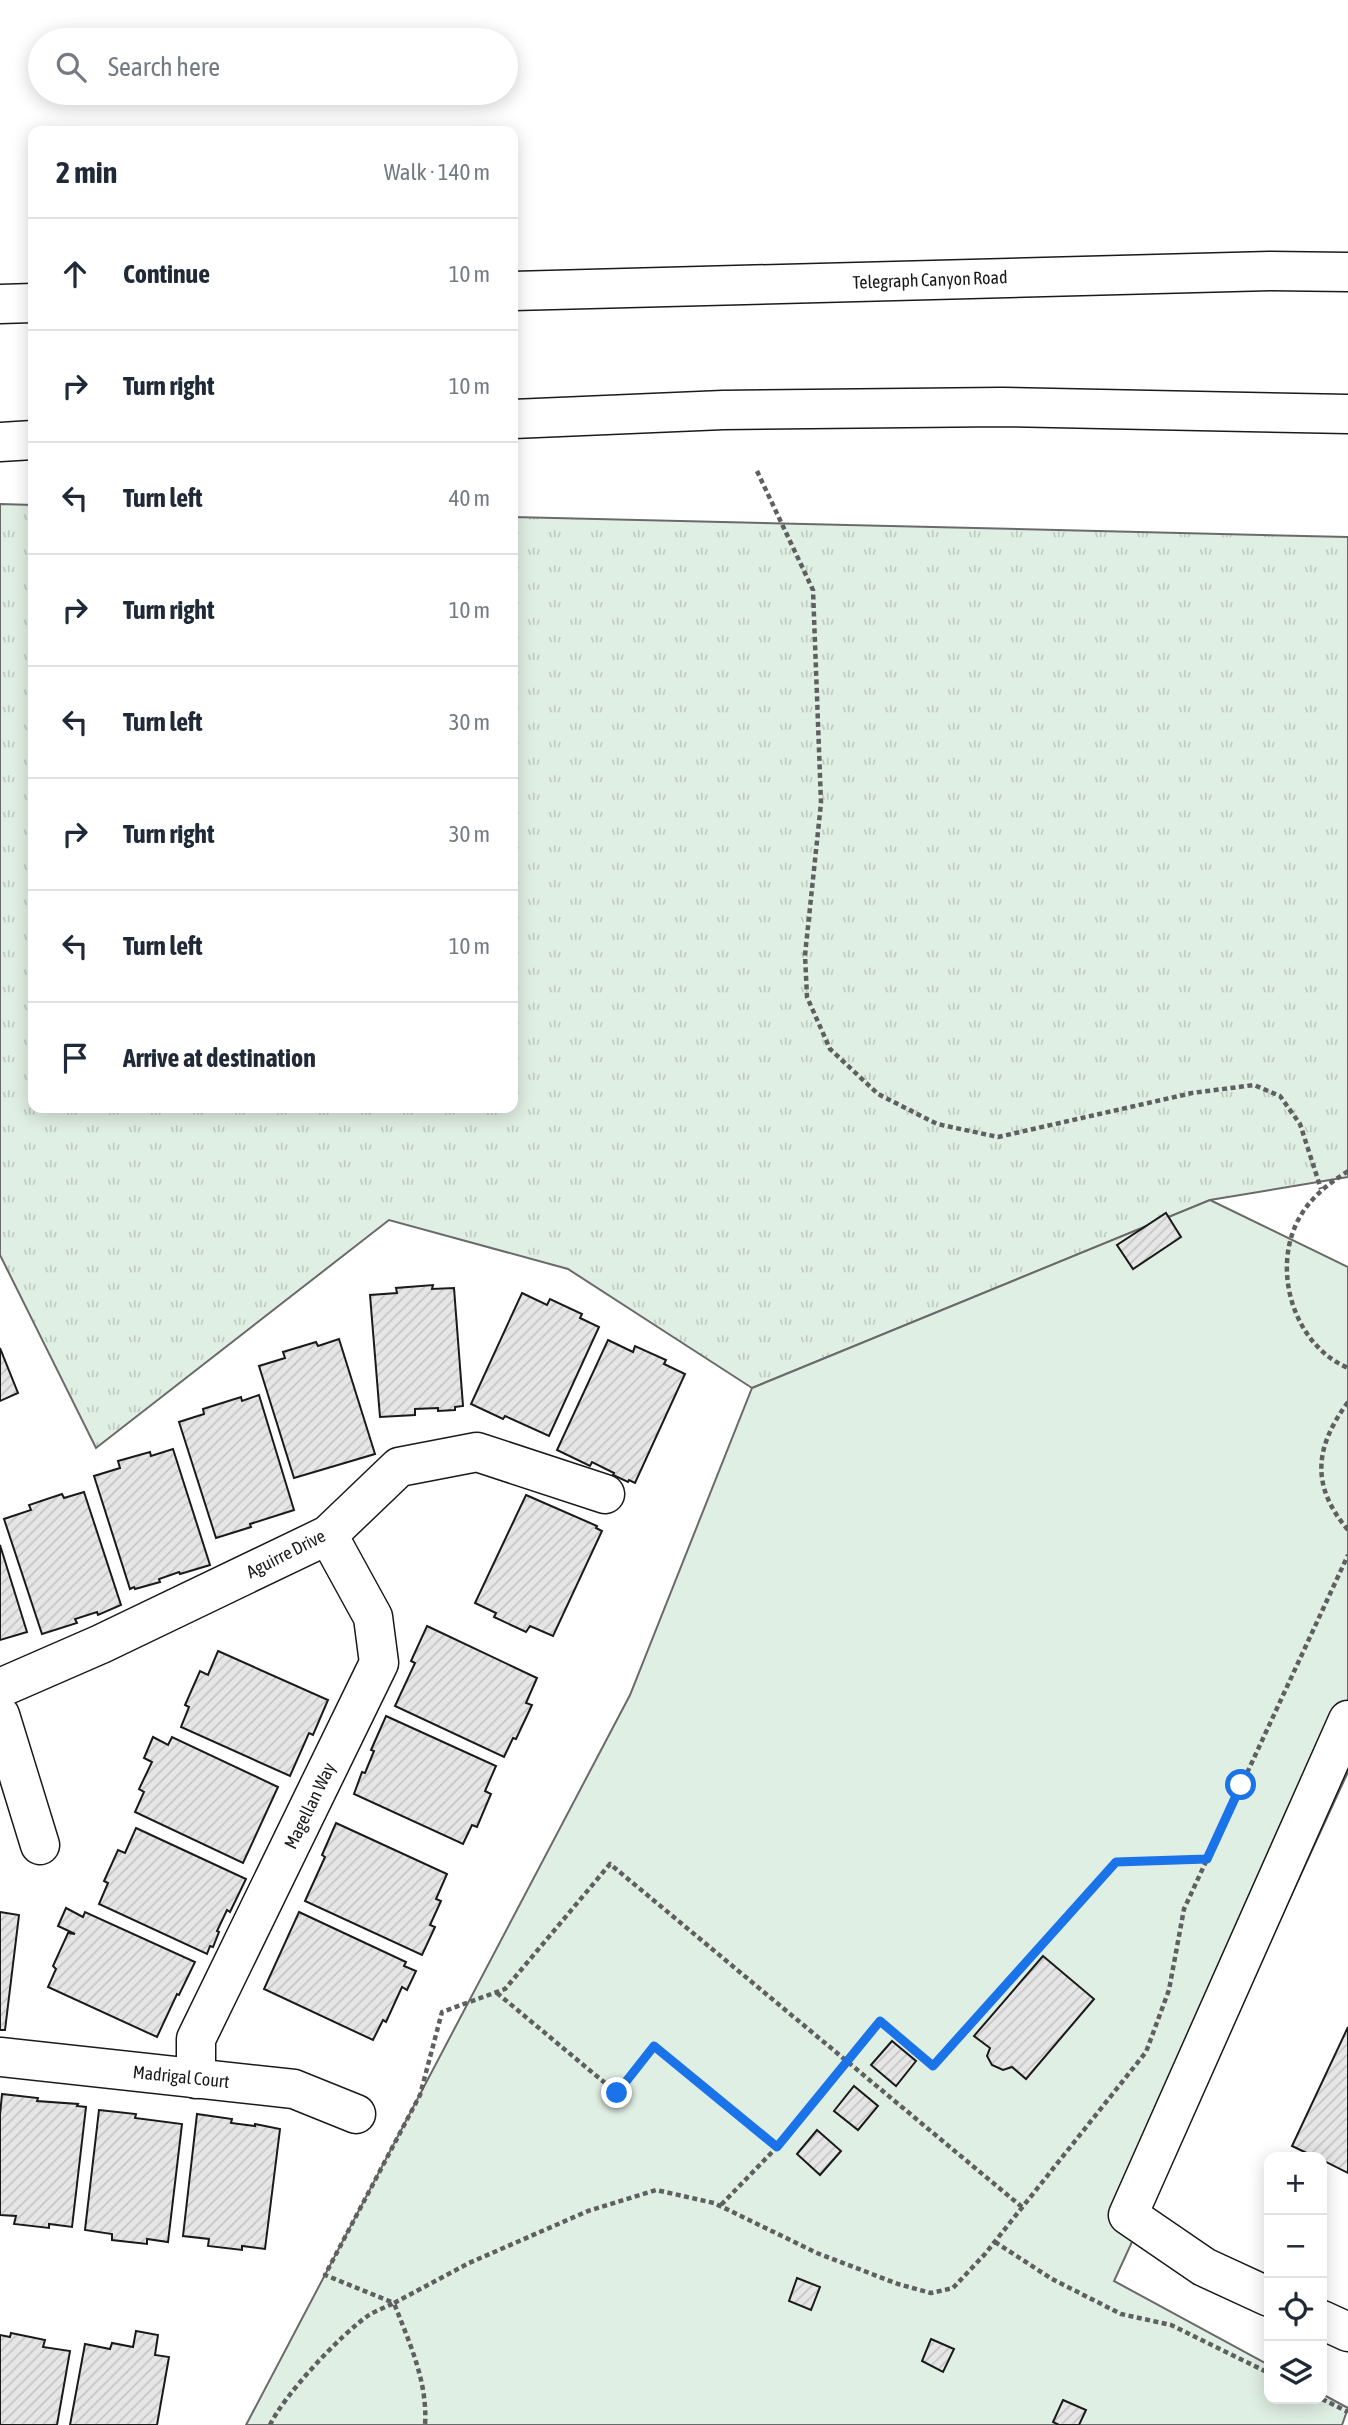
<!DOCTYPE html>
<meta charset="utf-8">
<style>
:root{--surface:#fff;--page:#f2f2f3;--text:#1f2937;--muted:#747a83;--line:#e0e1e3}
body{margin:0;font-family:"Asap Condensed",sans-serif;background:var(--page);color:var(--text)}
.controls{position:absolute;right:21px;bottom:21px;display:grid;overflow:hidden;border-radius:14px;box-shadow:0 4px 18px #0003}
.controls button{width:63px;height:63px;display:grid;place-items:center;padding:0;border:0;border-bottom:2px solid var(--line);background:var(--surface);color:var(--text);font:35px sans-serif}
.stop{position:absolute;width:21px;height:21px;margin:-16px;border:5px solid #1a73e8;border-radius:50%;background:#fff}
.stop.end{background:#1a73e8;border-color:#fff;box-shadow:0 2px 7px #0008}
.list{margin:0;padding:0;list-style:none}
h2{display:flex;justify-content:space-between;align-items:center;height:91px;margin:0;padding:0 28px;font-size:30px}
h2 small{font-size:23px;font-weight:400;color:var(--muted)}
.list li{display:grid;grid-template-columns:46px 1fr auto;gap:21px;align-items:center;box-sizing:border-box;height:112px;padding:0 28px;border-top:2px solid var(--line)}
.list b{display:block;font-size:26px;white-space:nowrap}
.list em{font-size:23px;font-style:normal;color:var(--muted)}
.icon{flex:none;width:38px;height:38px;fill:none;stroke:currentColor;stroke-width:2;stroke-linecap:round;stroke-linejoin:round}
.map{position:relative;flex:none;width:1348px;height:2425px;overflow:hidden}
.search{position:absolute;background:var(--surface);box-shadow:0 4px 18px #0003;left:28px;top:28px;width:490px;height:77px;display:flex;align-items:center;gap:18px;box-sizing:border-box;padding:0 24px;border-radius:38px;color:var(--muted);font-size:26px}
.panel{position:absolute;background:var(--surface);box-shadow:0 4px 18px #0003;left:28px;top:126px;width:490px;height:987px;border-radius:14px}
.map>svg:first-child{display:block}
</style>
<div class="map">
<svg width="1348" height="2425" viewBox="0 0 1348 2425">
<defs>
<pattern id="grass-tufts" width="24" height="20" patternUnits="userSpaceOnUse" patternTransform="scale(1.75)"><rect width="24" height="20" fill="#e0efe3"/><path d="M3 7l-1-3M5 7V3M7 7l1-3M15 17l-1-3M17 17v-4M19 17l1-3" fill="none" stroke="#c0ccc2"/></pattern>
<pattern id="building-hatch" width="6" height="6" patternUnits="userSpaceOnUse" patternTransform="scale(1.75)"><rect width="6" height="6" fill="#e6e6e6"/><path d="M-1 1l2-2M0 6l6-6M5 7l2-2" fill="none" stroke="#c5c5c5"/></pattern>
</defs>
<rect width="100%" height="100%" fill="#fff"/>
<!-- grass -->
<polygon fill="url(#grass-tufts)" stroke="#6a6a6a" stroke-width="2" points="0,504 33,505 33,1108 513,1108 513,517 1348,537 1348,1177 1210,1200 752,1388 568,1269 389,1220 96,1448 0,1255"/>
<!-- park -->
<polygon fill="#e0efe3" stroke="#6a6a6a" stroke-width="2" points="1210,1200 1348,1267 1348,1772 1114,2281 1269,2365 1269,2399 1322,2399 1322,2394 1348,2408 1342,2425 246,2425 630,1695 752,1388"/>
<!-- building -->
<g fill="url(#building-hatch)" stroke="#1a1a1a" stroke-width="2">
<polygon points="1166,1213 1181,1237 1133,1269 1117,1245"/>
<polygon points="433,1285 432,1289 454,1288 463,1406 455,1407 455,1410 438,1411 438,1408 415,1409 415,1415 380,1417 370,1295 397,1293 396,1288"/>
<polygon points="522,1293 547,1305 550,1299 582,1314 580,1318 599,1327 549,1436 505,1416 503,1419 471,1404"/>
<polygon points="339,1339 375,1454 294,1478 259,1366 285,1358 283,1352 316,1342 318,1346"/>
<polygon points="608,1340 633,1352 635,1346 666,1360 664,1364 685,1374 635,1483 629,1480 628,1482 613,1475 614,1473 592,1462 590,1466 557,1450"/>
<polygon points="0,1348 18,1393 0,1401"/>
<polygon points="259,1395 294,1510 250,1524 251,1527 216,1538 179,1422 204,1414 203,1409 241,1397 242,1401"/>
<polygon points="173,1449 210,1565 180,1574 179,1572 159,1579 160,1582 135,1589 134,1587 130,1589 94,1476 120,1468 118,1461 150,1452 151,1456"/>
<polygon points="84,1492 121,1605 98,1615 97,1612 75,1619 77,1623 42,1634 4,1519 31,1510 29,1505 62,1494 64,1498"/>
<polygon points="526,1495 597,1526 596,1528 602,1531 553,1636 530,1626 526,1632 494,1617 496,1613 475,1603"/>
<polygon points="0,1545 27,1632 0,1640"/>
<polygon points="427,1626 537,1678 526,1703 532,1705 516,1739 513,1738 504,1757 395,1706 415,1663 411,1661"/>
<polygon points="218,1651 328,1700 313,1735 309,1733 290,1776 181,1727 189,1707 185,1705 200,1671 208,1675"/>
<polygon points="386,1716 496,1766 485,1791 491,1794 477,1827 472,1825 463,1844 354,1794 362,1772 365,1773 374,1751 371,1750"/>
<polygon points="153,1737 168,1745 172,1737 278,1787 243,1863 135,1812 144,1792 139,1789 152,1762 144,1758"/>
<polygon points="336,1823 447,1874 436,1899 441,1901 430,1925 435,1927 422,1955 305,1901 325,1857 322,1855"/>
<polygon points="136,1828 246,1879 230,1912 227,1910 217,1931 219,1932 213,1947 210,1946 207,1954 99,1904 108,1883 104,1881 118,1850 125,1853"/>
<polygon points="66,1908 83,1917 85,1912 195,1962 179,1995 177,1994 157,2037 48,1987 56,1969 53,1966 68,1933 75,1934 58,1926"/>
<polygon points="0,1912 19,1915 5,2030 0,2030"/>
<polygon points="299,1912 406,1962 404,1966 416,1971 407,1990 402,1987 386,2022 383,2020 373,2040 264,1989"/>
<polygon points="1043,1956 1094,1999 1026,2079 1012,2067 1003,2070 992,2065 987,2056 990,2048 974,2036"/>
<polygon points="1348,2027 1348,2173 1322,2160 1322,2157 1315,2157 1292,2146"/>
<polygon points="892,2041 916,2061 896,2086 871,2065"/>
<polygon points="854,2086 878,2106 858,2130 834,2111"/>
<polygon points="2,2094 38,2098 37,2101 78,2104 77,2106 86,2107 72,2227 49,2224 49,2228 14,2224 16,2216 0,2215 0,2115"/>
<polygon points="99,2110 136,2114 135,2118 182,2124 168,2242 147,2239 147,2244 112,2240 112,2234 85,2230"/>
<polygon points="197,2114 232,2119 231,2123 255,2126 255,2124 280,2129 265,2249 242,2246 242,2250 208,2246 209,2239 183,2236"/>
<polygon points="817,2130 841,2151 820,2175 797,2154"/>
<polygon points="797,2278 820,2287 811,2310 789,2301"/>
<polygon points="136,2331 158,2335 155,2355 169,2357 157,2425 70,2425 85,2344 110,2349 112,2343 133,2347"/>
<polygon points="11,2333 45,2340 43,2347 70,2351 57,2425 0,2425 0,2335 10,2337"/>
<polygon points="931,2339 954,2349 943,2372 922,2361"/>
<polygon points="1063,2400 1086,2410 1079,2425 1059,2425 1053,2422"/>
</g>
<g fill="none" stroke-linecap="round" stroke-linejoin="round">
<!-- minor casing -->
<g stroke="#1a1a1a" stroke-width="41">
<g id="minor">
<polyline points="0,1688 101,1644 328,1535 399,1467 477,1452 605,1494"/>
<polyline points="0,1715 40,1845"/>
<polyline points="0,2057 294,2089 356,2114"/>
<polyline points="196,2079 196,2039 379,1663 373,1617 328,1535"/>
<polyline points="1269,2297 1204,2267 1128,2215 1348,1720"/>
<polyline points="1322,2320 1348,2332"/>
</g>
</g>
<!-- major casing -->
<g stroke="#1a1a1a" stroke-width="41">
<g id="major">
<polyline points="513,291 1270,271 1348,272"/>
<polyline points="0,304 33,303"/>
<polyline points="513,419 723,410 1002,407 1348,414"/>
<polyline points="0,442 33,440"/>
</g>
</g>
<!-- path -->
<g stroke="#5f5f5f" stroke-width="4.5" stroke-dasharray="5 3.5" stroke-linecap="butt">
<polyline points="757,471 813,590 821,803 805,955 807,997 830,1049 878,1094 937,1124 998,1137 1192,1093 1254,1085 1280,1096 1300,1124 1321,1189"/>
<path d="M1348 1171C1330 1183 1313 1195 1301 1215 1270 1266 1292 1344 1348 1368"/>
<path d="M1348 1402C1315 1447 1310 1485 1348 1530"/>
<polyline points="497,1993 617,2093 654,2046 777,2147 720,2206"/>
<polyline points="777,2147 880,2021 933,2066 1116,1862 1207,1859"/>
<polyline points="1022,2207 610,1864 505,1989 442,2012 420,2095 325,2275 394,2303 469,2263 588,2211 656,2190 714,2203 817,2253 898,2284 931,2293 953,2288 985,2254 1146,2052 1169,1990 1184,1909 1348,1555"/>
<polyline points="995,2242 1052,2279 1121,2314 1171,2325 1269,2373"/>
<polyline points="1322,2399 1348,2412"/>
<path d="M270 2425C284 2395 341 2334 369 2315 377 2310 386 2307 394 2303 409 2342 428 2382 425 2425"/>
</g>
<!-- minor -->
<use href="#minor" stroke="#fff" stroke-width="38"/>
<!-- major -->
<use href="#major" stroke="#fff" stroke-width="38"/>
</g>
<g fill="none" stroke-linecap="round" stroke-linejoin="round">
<!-- route -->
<polyline stroke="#1a73e8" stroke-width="9" points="617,2093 654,2046 777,2147 880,2021 933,2066 1116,1862 1207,1859 1241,1785"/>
</g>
<g text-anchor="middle" stroke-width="5" stroke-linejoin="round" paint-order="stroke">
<!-- street labels -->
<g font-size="18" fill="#1a1a1a" stroke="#fff">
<text transform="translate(930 280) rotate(-2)" y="6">Telegraph Canyon Road</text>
<text transform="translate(286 1554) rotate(-27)" y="6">Aguirre Drive</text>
<text transform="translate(310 1806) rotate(-64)" y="6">Magellan Way</text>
<text transform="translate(181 2077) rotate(6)" y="6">Madrigal Court</text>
</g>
</g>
</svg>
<div class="controls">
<button>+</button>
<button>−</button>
<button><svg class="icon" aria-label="locate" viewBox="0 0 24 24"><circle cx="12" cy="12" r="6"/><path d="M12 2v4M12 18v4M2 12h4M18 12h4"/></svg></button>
<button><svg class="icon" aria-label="layers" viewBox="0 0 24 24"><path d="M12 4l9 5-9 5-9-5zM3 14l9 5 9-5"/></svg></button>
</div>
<div class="stop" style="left:1241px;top:1785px"></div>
<div class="stop end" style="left:617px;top:2093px"></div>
<div class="search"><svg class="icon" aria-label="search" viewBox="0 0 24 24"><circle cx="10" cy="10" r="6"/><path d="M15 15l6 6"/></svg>Search here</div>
<section class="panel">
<h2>2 min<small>Walk · 140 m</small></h2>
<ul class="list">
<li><svg class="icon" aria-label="ahead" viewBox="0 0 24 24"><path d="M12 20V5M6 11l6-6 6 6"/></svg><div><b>Continue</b></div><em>10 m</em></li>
<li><svg class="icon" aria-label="right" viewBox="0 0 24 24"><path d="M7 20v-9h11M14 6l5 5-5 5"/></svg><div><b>Turn right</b></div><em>10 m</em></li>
<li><svg class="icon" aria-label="left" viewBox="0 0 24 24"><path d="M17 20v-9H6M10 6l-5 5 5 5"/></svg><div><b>Turn left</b></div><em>40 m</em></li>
<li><svg class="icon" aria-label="right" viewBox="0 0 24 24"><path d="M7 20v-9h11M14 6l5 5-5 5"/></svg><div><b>Turn right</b></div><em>10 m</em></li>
<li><svg class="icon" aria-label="left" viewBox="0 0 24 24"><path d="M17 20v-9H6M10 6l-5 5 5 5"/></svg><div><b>Turn left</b></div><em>30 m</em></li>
<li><svg class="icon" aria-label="right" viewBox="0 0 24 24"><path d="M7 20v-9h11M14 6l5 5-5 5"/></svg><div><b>Turn right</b></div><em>30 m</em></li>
<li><svg class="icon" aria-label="left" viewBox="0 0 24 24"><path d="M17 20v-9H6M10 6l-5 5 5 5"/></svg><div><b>Turn left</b></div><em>10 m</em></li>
<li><svg class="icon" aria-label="arrive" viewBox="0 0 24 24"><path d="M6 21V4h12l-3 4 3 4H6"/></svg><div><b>Arrive at destination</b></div></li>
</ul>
</section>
</div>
